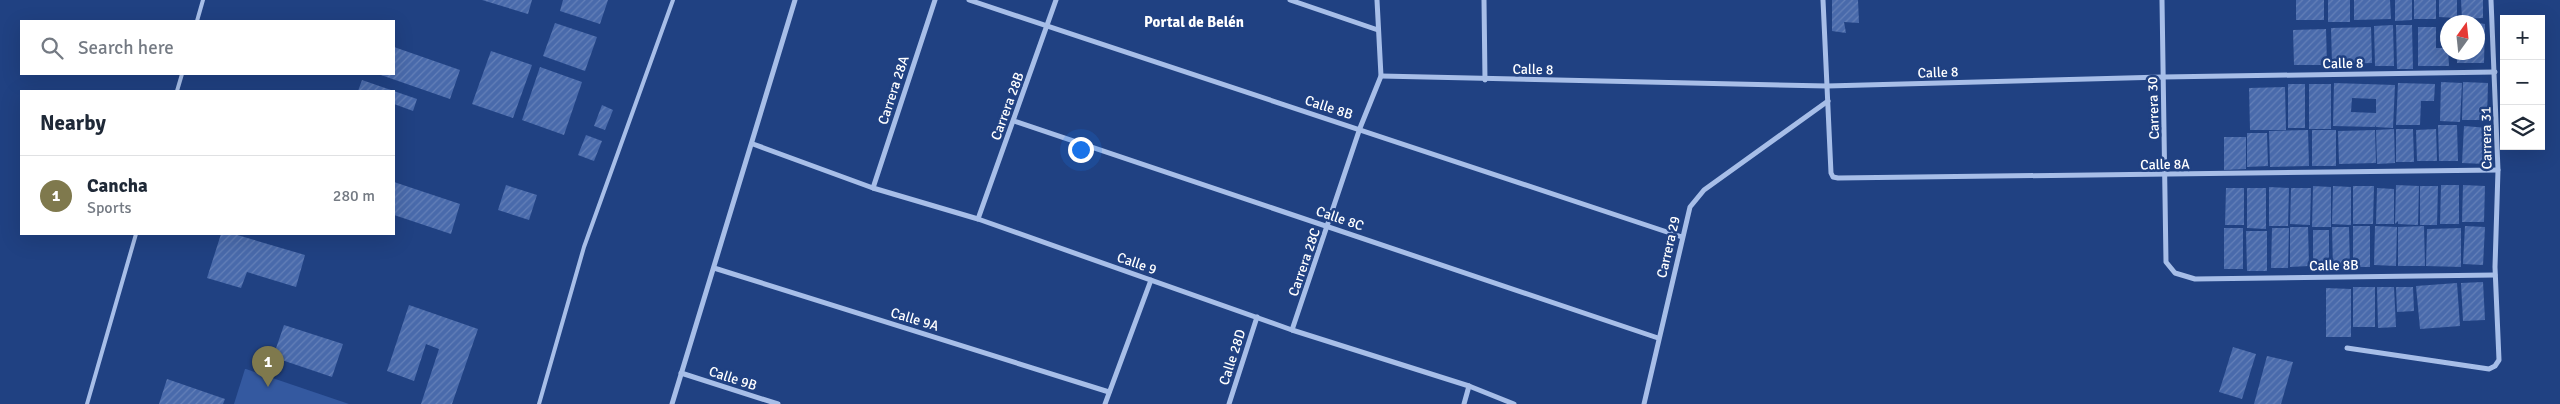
<!DOCTYPE html>
<meta charset="utf-8">
<style>
:root{--surface:#fff;--page:#f2f2f3;--text:#1f2937;--muted:#747a83;--line:#e0e1e3;--accent:#7f794d}
body{margin:0;font-family:Signika,sans-serif;background:var(--page);color:var(--text)}
.controls{position:absolute;right:15px;top:15px;display:grid;overflow:hidden;border-radius:0px;box-shadow:0 5px 20px #0002}
.controls button{width:45px;height:45px;display:grid;place-items:center;padding:0;border:0;border-bottom:1px solid var(--line);background:var(--surface);color:var(--text);font:25px sans-serif}
.compass{position:absolute;left:2440px;top:15px;width:45px;height:45px;border-radius:50%;background:var(--surface);box-shadow:0 5px 20px #0002;rotate:15deg}
.you{position:absolute;left:1080px;top:149px;width:18px;height:18px;margin:-12px;border:4px solid #fff;border-radius:50%;background:#1a73e8;box-shadow:0 0 0 8px #1a73e833}
.badge{display:grid;place-items:center;width:32px;height:32px;border-radius:50%;background:var(--accent);color:#fff;font-size:16px;font-weight:700}
.pin{position:absolute;translate:-50% -41px;filter:drop-shadow(0 1px 2px #0008)}
.pin::after{content:'';position:absolute;top:26px;width:18px;height:15px;background:inherit;clip-path:polygon(0 0,100% 0,50% 100%)}
.list{margin:0;padding:0;list-style:none}
h2{display:flex;justify-content:space-between;align-items:center;height:65px;margin:0;padding:0 20px;font-size:21px}
h2 small{font-size:16px;font-weight:400;color:var(--muted)}
.list li{display:grid;grid-template-columns:32px 1fr auto;gap:15px;align-items:center;box-sizing:border-box;height:80px;padding:0 20px;border-top:1px solid var(--line)}
.list b{display:block;font-size:19px;white-space:nowrap}
.list p{margin:0;font-size:16px;white-space:nowrap;color:var(--muted)}
.list em{font-size:16px;font-style:normal;color:var(--muted)}
.icon{flex:none;width:28px;height:28px;fill:none;stroke:currentColor;stroke-width:2;stroke-linecap:round;stroke-linejoin:round}
.map{position:relative;flex:none;width:2560px;height:404px;overflow:hidden}
.search{position:absolute;background:var(--surface);box-shadow:0 5px 20px #0002;left:20px;top:20px;width:375px;height:55px;display:flex;align-items:center;gap:12px;box-sizing:border-box;padding:0 18px;border-radius:0px;color:var(--muted);font-size:19px}
.panel{position:absolute;background:var(--surface);box-shadow:0 5px 20px #0002;left:20px;top:90px;width:375px;height:145px;border-radius:0px}
.map>svg:first-child{display:block}
</style>
<div class="map">
<svg width="2560" height="404" viewBox="0 0 2560 404">
<defs>
<pattern id="building-hatch" width="6" height="6" patternUnits="userSpaceOnUse" patternTransform="scale(1.25)"><rect width="6" height="6" fill="#496aab"/><path d="M-1 1l2-2M0 6l6-6M5 7l2-2" fill="none" stroke="#6480b8"/></pattern>
</defs>
<rect width="100%" height="100%" fill="#204182"/>
<!-- grass -->
<polygon fill="#3459a0" points="245,369 246,369 349,404 234,404"/>
<!-- building -->
<g fill="url(#building-hatch)" fill-rule="evenodd">
<polygon points="482,0 532,0 528,14"/>
<polygon points="563,0 608,0 600,24 560,11"/>
<polygon points="1832,0 1858,0 1859,23 1844,22 1846,33 1832,31"/>
<rect x="2296" y="0" width="28" height="20"/>
<rect x="2328" y="0" width="22" height="22"/>
<polygon points="2354,0 2390,0 2391,19 2354,20"/>
<polygon points="2395,0 2412,0 2412,20 2395,21"/>
<rect x="2414" y="0" width="22" height="19"/>
<polygon points="2439,0 2457,0 2457,18 2439,17"/>
<polygon points="2461,0 2483,0 2483,18 2462,19"/>
<polygon points="555,23 597,37 585,71 543,56"/>
<polygon points="2478,23 2485,24 2484,63 2457,63 2457,52 2478,52"/>
<polygon points="2393,25 2394,66 2375,66 2374,26"/>
<polygon points="2396,25 2412,25 2413,69 2397,69"/>
<polygon points="2371,27 2372,63 2332,64 2331,28"/>
<polygon points="2418,27 2436,27 2436,48 2448,48 2449,66 2418,66"/>
<polygon points="2326,29 2327,65 2294,65 2293,30"/>
<polygon points="394,47 460,70 450,99 378,74 394,74"/>
<polygon points="491,51 532,65 513,118 472,104"/>
<polygon points="540,67 582,82 564,135 522,120"/>
<polygon points="362,80 417,99 413,111 394,104 394,91 358,91"/>
<polygon points="2441,82 2462,83 2460,122 2440,121"/>
<polygon points="2463,82 2488,83 2487,120 2462,120"/>
<path d="M2334 83 2395 85 2393 128 2376 127V125L2375 127 2333 126ZM2352 98 2376 99V113L2351 112Z"/>
<polygon points="2398,83 2435,84 2434,101 2421,101 2420,125 2396,125"/>
<rect x="2288" y="84" width="17" height="44"/>
<rect x="2309" y="84" width="22" height="45"/>
<polygon points="2285,87 2286,130 2250,130 2249,88"/>
<polygon points="602,105 613,110 605,130 594,126"/>
<polygon points="2438,125 2457,125 2458,161 2439,161"/>
<polygon points="2464,126 2489,128 2486,164 2462,163"/>
<polygon points="2394,129 2395,163 2377,164 2376,130"/>
<polygon points="2396,129 2413,129 2414,162 2396,162"/>
<polygon points="2436,129 2437,161 2417,161 2416,130"/>
<polygon points="2308,130 2309,166 2270,167 2269,131"/>
<rect x="2312" y="130" width="24" height="36"/>
<polygon points="2375,130 2376,163 2339,164 2338,131"/>
<polygon points="2247,133 2267,133 2268,166 2247,167"/>
<polygon points="586,135 602,141 594,161 578,155"/>
<polygon points="2224,137 2246,137 2246,169 2224,170"/>
<polygon points="394,182 460,204 451,234 394,215"/>
<polygon points="506,185 537,195 529,220 498,210"/>
<polygon points="2396,185 2419,186 2418,225 2398,224 2398,221 2395,224"/>
<polygon points="2441,185 2459,185 2459,224 2440,224"/>
<polygon points="2463,185 2485,186 2484,222 2462,222"/>
<polygon points="2313,186 2331,187 2331,227 2312,227"/>
<polygon points="2333,186 2351,187 2351,225 2332,224"/>
<polygon points="2353,186 2374,186 2373,224 2353,224"/>
<polygon points="2420,186 2438,186 2437,225 2420,225"/>
<polygon points="2269,187 2289,188 2288,226 2269,226"/>
<polygon points="2226,188 2244,188 2244,225 2225,225"/>
<polygon points="2247,188 2266,188 2266,229 2247,228"/>
<polygon points="2291,188 2311,188 2310,225 2290,224"/>
<polygon points="2377,188 2394,189 2394,224 2376,224"/>
<rect x="2353" y="226" width="17" height="41"/>
<polygon points="2375,226 2397,227 2396,266 2374,265"/>
<polygon points="2424,226 2425,266 2398,266 2398,227"/>
<polygon points="2465,226 2485,227 2483,265 2463,264"/>
<polygon points="2290,227 2308,227 2309,266 2290,267"/>
<polygon points="2332,227 2349,227 2350,268 2333,268"/>
<rect x="2224" y="228" width="19" height="41"/>
<polygon points="2272,228 2289,228 2288,268 2271,268"/>
<polygon points="2461,228 2461,267 2426,266 2427,229"/>
<rect x="2313" y="230" width="16" height="38"/>
<polygon points="2246,231 2267,231 2267,271 2247,271"/>
<polygon points="221,234 234,234 305,255 296,287 247,272 241,288 207,278"/>
<polygon points="2483,282 2485,320 2463,321 2461,283"/>
<polygon points="2457,283 2460,326 2420,329 2416,286"/>
<rect x="2353" y="287" width="22" height="40"/>
<polygon points="2377,287 2394,287 2396,327 2378,328"/>
<polygon points="2396,287 2413,287 2414,311 2397,312"/>
<polygon points="2326,288 2351,289 2351,337 2326,337"/>
<polygon points="409,305 478,329 452,404 421,404 439,349 426,344 414,381 387,371"/>
<polygon points="284,325 343,344 332,377 273,357"/>
<polygon points="2233,347 2256,354 2242,399 2219,392"/>
<polygon points="2267,356 2293,362 2281,404 2254,404"/>
<polygon points="167,379 225,399 223,404 159,404"/>
</g>
<g fill="none" stroke-linecap="round" stroke-linejoin="round">
<!-- service -->
<g stroke="#a7bee8" stroke-width="4">
<polyline points="197,21 203,0"/>
<polyline points="177,91 182,74"/>
<polyline points="87,404 136,234"/>
<polyline points="539,404 584,247 673,0"/>
</g>
<!-- minor -->
<g stroke="#a7bee8" stroke-width="5">
<polyline points="969,0 1682,237"/>
<polyline points="1290,0 1378,30"/>
<polyline points="1484,0 1485,80"/>
<polyline points="1823,0 1831,173 1833,177 1838,178 2498,170"/>
<polyline points="2162,0 2166,262 2175,273 2195,279 2495,275"/>
<polyline points="1381,76 1827,86 2163,77 2495,72"/>
<polyline points="1014,121 1658,338"/>
<polyline points="753,144 873,188 978,219 1292,330 1469,386 1514,404"/>
<polyline points="873,188 935,0"/>
<polyline points="978,219 1056,0"/>
<polyline points="714,268 1109,392"/>
<polyline points="1292,330 1360,128 1381,76 1377,0"/>
<polyline points="2347,348 2489,369 2495,366 2499,360 2495,267 2498,170 2491,0"/>
<polyline points="681,373 778,404"/>
<polyline points="672,404 795,0"/>
<polyline points="1105,404 1151,280"/>
<polyline points="1229,404 1257,317"/>
<polyline points="1464,404 1469,386"/>
<polyline points="1644,404 1690,207 1704,190 1828,101"/>
</g>
</g>
<g text-anchor="middle" stroke-width="5" stroke-linejoin="round" paint-order="stroke">
<!-- street labels -->
<g font-size="14" fill="#fff" stroke="#204182">
<text transform="translate(2343 63) rotate(-1)" y="5">Calle 8</text>
<text transform="translate(1533 69) rotate(1)" y="5">Calle 8</text>
<text transform="translate(1938 72) rotate(-2)" y="5">Calle 8</text>
<text transform="translate(893 90) rotate(-72)" y="5">Carrera 28A</text>
<text transform="translate(1007 106) rotate(-70)" y="5">Carrera 28B</text>
<text transform="translate(1329 107) rotate(18)" y="5">Calle 8B</text>
<text transform="translate(2153 108) rotate(-92)" y="5">Carrera 30</text>
<text transform="translate(2486 138) rotate(-91)" y="5">Carrera 31</text>
<text transform="translate(2165 164) rotate(-1)" y="5">Calle 8A</text>
<text transform="translate(1340 218) rotate(19)" y="5">Calle 8C</text>
<text transform="translate(1668 247) rotate(-77)" y="5">Carrera 29</text>
<text transform="translate(1304 262) rotate(-71)" y="5">Carrera 28C</text>
<text transform="translate(1137 263) rotate(19)" y="5">Calle 9</text>
<text transform="translate(2334 265) rotate(-1)" y="5">Calle 8B</text>
<text transform="translate(915 319) rotate(17)" y="5">Calle 9A</text>
<text transform="translate(1232 357) rotate(-72)" y="5">Calle 28D</text>
<text transform="translate(733 378) rotate(18)" y="5">Calle 9B</text>
</g>
<!-- neighbourhood labels -->
<g font-size="15" font-weight="bold" fill="#fff" stroke="#204182">
<text x="1194" y="27">Portal de Belén</text>
</g>
</g>
</svg>
<div class="controls">
<button>+</button>
<button>−</button>
<button><svg class="icon" aria-label="layers" viewBox="0 0 24 24"><path d="M12 4l9 5-9 5-9-5zM3 14l9 5 9-5"/></svg></button>
</div>
<svg class="compass" viewBox="-18 -18 36 36"><path d="M0-13l5 13h-10z" fill="#e53935"/><path d="M0 13l5-13h-10z" fill="#747a83"/></svg>
<div class="you"></div>
<div class="pin badge" style="left:268px;top:387px">1</div>
<div class="search"><svg class="icon" aria-label="search" viewBox="0 0 24 24"><circle cx="10" cy="10" r="6"/><path d="M15 15l6 6"/></svg>Search here</div>
<section class="panel">
<h2>Nearby<small></small></h2>
<ul class="list">
<li><span class="badge">1</span><div><b>Cancha</b><p>Sports</p></div><em>280 m</em></li>
</ul>
</section>
</div>
